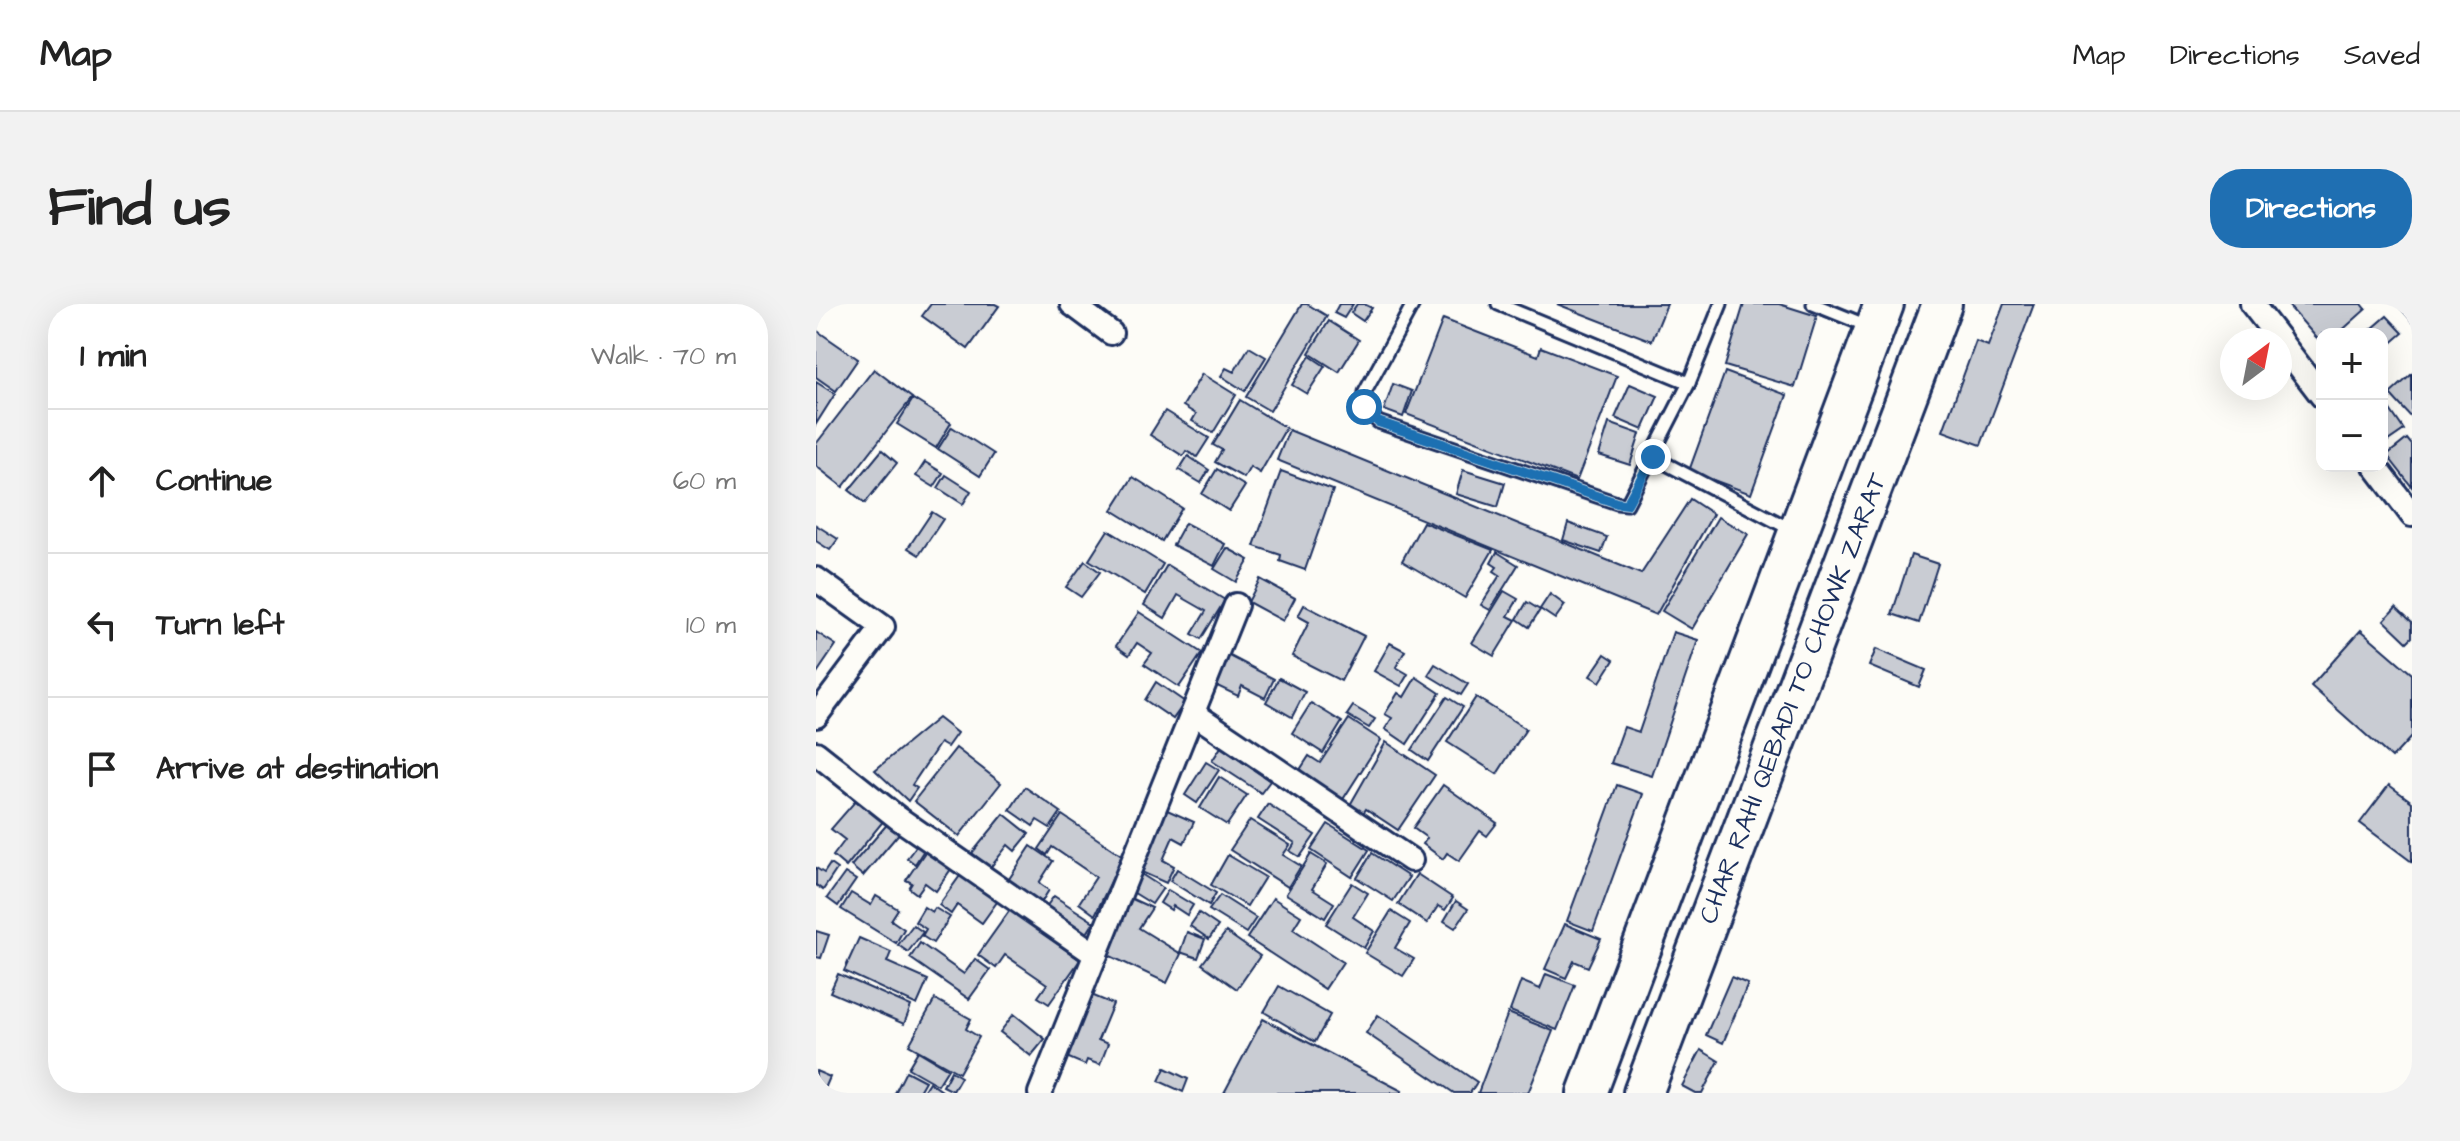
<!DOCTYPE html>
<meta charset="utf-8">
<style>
:root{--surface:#fff;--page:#f2f2f2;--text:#222;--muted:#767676;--line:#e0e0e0;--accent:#1f6fb2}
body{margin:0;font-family:"Architects Daughter",sans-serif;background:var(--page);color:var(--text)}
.controls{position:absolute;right:24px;top:24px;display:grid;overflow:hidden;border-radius:16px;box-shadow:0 8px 32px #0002}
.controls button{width:72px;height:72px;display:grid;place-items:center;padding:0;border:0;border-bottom:2px solid var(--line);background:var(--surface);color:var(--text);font:40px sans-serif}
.compass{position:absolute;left:1404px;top:24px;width:72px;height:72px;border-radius:50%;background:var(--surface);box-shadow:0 8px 32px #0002;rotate:32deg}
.stop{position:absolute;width:24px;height:24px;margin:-18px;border:6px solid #1f6fb2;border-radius:50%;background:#fff}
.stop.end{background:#1f6fb2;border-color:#fff;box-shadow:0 2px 8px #0008}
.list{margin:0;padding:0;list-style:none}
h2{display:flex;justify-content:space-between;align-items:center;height:104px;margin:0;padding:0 32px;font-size:34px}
h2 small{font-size:26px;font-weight:400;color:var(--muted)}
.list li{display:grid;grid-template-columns:52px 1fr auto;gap:24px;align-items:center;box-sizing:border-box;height:144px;padding:0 32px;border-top:2px solid var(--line)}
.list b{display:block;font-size:30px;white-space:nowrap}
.list em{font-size:26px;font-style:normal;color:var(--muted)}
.icon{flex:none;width:44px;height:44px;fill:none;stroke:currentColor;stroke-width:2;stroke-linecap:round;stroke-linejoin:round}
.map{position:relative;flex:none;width:1596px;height:789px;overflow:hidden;border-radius:32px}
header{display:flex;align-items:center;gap:48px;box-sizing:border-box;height:112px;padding:0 40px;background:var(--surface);border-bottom:2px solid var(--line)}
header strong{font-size:38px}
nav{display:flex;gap:44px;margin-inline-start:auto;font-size:28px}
.intro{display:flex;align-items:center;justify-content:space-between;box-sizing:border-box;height:192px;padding:0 48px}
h1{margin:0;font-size:56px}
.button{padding:20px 36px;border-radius:32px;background:var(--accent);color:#fff;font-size:28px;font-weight:700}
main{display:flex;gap:48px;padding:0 48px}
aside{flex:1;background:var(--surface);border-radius:32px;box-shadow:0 8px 32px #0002}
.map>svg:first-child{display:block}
</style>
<header>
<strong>Map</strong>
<nav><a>Map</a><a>Directions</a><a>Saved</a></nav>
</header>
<div class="intro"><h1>Find us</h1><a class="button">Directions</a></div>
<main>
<aside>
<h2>1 min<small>Walk · 70 m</small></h2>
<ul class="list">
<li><svg class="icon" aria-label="ahead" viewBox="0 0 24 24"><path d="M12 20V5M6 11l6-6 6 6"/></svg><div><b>Continue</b></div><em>60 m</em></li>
<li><svg class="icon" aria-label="left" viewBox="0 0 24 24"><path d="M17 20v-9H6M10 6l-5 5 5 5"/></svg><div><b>Turn left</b></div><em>10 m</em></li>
<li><svg class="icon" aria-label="arrive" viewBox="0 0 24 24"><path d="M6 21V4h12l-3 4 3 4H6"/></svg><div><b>Arrive at destination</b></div></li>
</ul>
</aside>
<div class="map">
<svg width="1596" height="789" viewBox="0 0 1596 789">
<rect width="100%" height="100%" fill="#fdfcf7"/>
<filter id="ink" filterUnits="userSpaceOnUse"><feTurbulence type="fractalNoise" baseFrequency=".0125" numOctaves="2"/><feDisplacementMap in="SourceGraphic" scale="16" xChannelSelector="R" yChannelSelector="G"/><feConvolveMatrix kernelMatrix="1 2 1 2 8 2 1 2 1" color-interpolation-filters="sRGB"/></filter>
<g filter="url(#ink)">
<!-- building -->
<g fill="#c9ccd3" stroke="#1b2f5e" stroke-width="2">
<polygon points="115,0 179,0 183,2 152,45 106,12"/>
<polygon points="486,0 491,0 511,12 454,107 430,93"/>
<polygon points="523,0 537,0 528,14 518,9"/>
<polygon points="541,0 548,0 556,4 547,17 535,9"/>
<polygon points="741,0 851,0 836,37"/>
<polygon points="928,0 963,0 1001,12 979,83 909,62"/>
<polygon points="1188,0 1218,0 1165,141 1127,127 1160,37 1172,42"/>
<polygon points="1471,0 1546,0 1550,5 1522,30 1506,30 1506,40"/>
<polygon points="1581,0 1596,0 1596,17"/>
<polygon points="1571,12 1587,29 1566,47 1566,30 1550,30"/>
<polygon points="627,15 722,52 725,43 801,72 761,176 590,110"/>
<polygon points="513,17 543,36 523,68 493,49"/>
<polygon points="0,26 42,55 20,87 0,73"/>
<polygon points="433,43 450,53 429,87 405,72 410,64 418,68"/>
<polygon points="494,52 509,62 491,90 476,81"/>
<polygon points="58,65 96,94 27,183 0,162 0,140"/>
<polygon points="909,68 971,91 935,190 873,167"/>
<polygon points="386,70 420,91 397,129 376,117 380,110 367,102"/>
<polygon points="1596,70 1596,114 1574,90"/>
<polygon points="0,78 19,90 0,120"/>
<polygon points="577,80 596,87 587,113 568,106"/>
<polygon points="814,80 842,92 827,126 799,114"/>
<polygon points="1566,94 1588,126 1566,141"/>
<polygon points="97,95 135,119 120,144 81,120"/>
<polygon points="424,96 470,124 444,169 434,163 428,174 399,158 406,146 397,141"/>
<polygon points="349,107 393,134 381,153 370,147 367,152 334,131"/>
<polygon points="793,119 824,130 814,161 783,151"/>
<polygon points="136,123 178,150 164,172 122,145"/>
<polygon points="473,126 825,270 874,195 897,210 840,311 461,156"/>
<polygon points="1591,135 1596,141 1596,183 1571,151"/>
<polygon points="66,146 81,159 49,199 33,186"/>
<polygon points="372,152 393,166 385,179 363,166"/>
<polygon points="109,158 127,169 118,183 100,172"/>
<polygon points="401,165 429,182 413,207 386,190"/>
<polygon points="647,166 689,179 682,203 640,190"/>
<polygon points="465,167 517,186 489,266 464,257 465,251 438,242"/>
<polygon points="130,171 155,187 147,200 122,184"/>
<polygon points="317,173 366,204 346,237 296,206"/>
<polygon points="116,208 127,215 103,251 92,244"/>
<polygon points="902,213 932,230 876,325 846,307"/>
<polygon points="607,218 677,246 649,294 586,257"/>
<polygon points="369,219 409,240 398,262 357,241"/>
<polygon points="752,219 791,233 785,249 747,236"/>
<polygon points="0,221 22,235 14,246 0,237"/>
<polygon points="292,226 347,260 329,290 273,256"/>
<polygon points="411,244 433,256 420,278 398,265"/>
<polygon points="681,248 702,261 674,306 665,301 684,271 678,267 681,263 675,259"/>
<polygon points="1095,251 1122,260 1103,319 1076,310"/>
<polygon points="269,257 284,268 265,293 250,283"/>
<polygon points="351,261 409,296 385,335 376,330 390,307 362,291 349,314 328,301"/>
<polygon points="444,275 479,294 467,317 432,298"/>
<polygon points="688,287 702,295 692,312 700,316 678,352 656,339"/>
<polygon points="734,290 749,301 739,315 724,305"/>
<polygon points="711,298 724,306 713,323 701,315"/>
<polygon points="488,301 548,332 525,377 476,352 493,318 482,312"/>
<polygon points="1580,303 1596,318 1596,333 1591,338 1568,316"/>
<polygon points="323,308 386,349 363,383 328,360 336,349 321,339 313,351 300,342"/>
<polygon points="1545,326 1596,370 1596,432 1576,454 1495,382"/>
<polygon points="0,328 20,341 1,369 0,368"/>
<polygon points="857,328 882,336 836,472 795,459 808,423 823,428"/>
<polygon points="574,339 589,347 580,363 592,370 585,382 558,367"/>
<polygon points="1060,345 1110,366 1103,383 1053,362"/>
<polygon points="789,350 798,356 784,378 774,372"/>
<polygon points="412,351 458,375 449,394 426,382 422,392 397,380"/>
<polygon points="619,360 652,380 645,391 612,371"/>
<polygon points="600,373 624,389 591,440 569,425 576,414 569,410 582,389 588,393"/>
<polygon points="463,374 489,388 476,413 450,398"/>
<polygon points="340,378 369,398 357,415 329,396"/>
<polygon points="631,393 647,403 612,457 596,446"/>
<polygon points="660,393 710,425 681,470 631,438"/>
<polygon points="495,399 526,418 507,449 476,429"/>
<polygon points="537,402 559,415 553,424 531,411"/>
<polygon points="122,414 141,429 131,443 124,439 96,481 101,484 92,497 59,466"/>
<polygon points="533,415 565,436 524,500 480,472 493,452 504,459"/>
<polygon points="570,438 619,471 582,526 550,505 543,516 530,508"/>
<polygon points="405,443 454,477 445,489 396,457"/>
<polygon points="140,444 185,479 143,532 98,497"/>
<polygon points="390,458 403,466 381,499 369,491"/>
<polygon points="403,473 431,491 411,521 384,504"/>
<polygon points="627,481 681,519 671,532 664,527 643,557 631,549 627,555 607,540 611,534 597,524"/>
<polygon points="801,481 827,490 777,627 751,617"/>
<polygon points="1573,481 1596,498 1596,558 1544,519"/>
<polygon points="209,483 245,508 234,524 221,516 217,522 194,506"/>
<polygon points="42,494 69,515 30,563 17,552 29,536 15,525"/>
<polygon points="452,500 499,531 484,553 474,547 479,539 442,515"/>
<polygon points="349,505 378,518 368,539 357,533 347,556 358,562 350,579 321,566"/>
<polygon points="188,510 213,530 199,547 192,541 174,564 156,549"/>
<polygon points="246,511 307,552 279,611 263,599 280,573 236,543 231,551 223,545"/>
<polygon points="434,516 474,541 467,551 485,562 472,583 414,546"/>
<polygon points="74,517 85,527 47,572 35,562"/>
<polygon points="512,520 553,546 536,573 495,546"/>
<polygon points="101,541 108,546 99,560 91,554"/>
<polygon points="215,542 237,557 223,579 233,586 223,602 189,581"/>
<polygon points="109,548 135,565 120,587 109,579 101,590 93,584 96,579 90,576"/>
<polygon points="556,549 593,573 577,597 541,574"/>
<polygon points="495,550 511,560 496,585 518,599 509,614 470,590"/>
<polygon points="412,551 449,573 431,602 395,581"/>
<polygon points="14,560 21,565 7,586 0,581 0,564 8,569"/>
<polygon points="361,565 400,589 393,601 354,577"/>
<polygon points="29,569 40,576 22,602 11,594"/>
<polygon points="146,569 181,598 166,619 141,601 135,610 123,601"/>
<polygon points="325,570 347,584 336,600 315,587"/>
<polygon points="601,570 637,594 629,606 622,602 611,619 582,600"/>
<polygon points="536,579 552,589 537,613 558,627 548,644 510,620"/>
<polygon points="352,586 377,601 371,611 357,602 355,606 344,599"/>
<polygon points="35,589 55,601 60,592 82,605 75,616 88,625 80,639 25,605"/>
<polygon points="404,591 440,614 430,629 393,606"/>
<polygon points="238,592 278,618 268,634 227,607"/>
<polygon points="314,594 336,604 323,624 365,650 351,679 288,649"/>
<polygon points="457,594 485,612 477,625 527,658 509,685 431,634"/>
<polygon points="640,597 652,605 639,624 628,617"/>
<polygon points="108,603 116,608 119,604 134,613 117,639 106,632 110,625 99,618"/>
<polygon points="194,606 264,656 233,700 222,693 231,680 189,651 180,664 162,651"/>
<polygon points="575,607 594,619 579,644 598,655 587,672 549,649"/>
<polygon points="383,609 402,622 393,635 374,622"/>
<polygon points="749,620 785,635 772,663 758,657 750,674 729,665"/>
<polygon points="97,621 107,628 92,648 82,641"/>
<polygon points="0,627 13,631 5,654 0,653"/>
<polygon points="371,628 389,635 382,654 364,648"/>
<polygon points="410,628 444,652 421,685 386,660"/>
<polygon points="43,634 75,648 71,658 112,676 101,701 28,667"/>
<polygon points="104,639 148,670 159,655 174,666 153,695 94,654"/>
<polygon points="22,670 95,702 88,720 14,688"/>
<polygon points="730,670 759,681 741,726 694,707 705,677 724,685"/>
<polygon points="915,673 932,680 907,739 890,731"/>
<polygon points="463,682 514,711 499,738 448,708"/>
<polygon points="273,690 297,700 282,736 292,740 284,761 271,756 269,761 248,752"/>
<polygon points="119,695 155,715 150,725 163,733 143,769 93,741"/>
<polygon points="692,709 737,727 712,789 662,789"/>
<polygon points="198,710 229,735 215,752 184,728"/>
<polygon points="562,711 661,778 654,789 638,789 550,729"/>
<polygon points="447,715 586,787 585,789 408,789"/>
<polygon points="885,746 903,757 886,789 879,789 866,782"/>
<polygon points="102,747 132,765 122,781 92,764"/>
<polygon points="349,764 372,775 367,788 343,777"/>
<polygon points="0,767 14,773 8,787 0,784"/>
<polygon points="90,767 109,777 102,789 79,789"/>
<polygon points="135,767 145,773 137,787 127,782"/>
<polygon points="113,778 126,787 124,789 106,789"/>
</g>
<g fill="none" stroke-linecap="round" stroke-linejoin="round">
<!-- service casing -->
<g stroke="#1b2f5e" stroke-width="17">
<g id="service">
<polyline points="597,0 549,88 548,103 562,118 801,199 811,200 873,79 905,0"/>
<polyline points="682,0 873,79"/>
<polyline points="997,0 1054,23"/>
<polyline points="837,153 978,227"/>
</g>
</g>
<!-- minor casing -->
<g stroke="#1b2f5e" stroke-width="28">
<g id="minor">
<polyline points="256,0 295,29"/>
<polyline points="1436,0 1464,36"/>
<polyline points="1464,37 1506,92"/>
<polyline points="1559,162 1596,211"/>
<polyline points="0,275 67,323 0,412"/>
<polyline points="377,409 595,556"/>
<polyline points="0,449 82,514 280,651"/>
<polyline points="224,789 420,301"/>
</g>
</g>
<!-- trunk casing -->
<g stroke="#1b2f5e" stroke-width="44">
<g id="trunk">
<polyline points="771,789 1068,0"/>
<polyline points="827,789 1126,0"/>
</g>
</g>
<!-- service -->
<use href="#service" stroke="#fdfcf7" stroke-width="11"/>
<!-- minor -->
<use href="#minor" stroke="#fdfcf7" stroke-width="22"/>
<!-- trunk -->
<use href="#trunk" stroke="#fdfcf7" stroke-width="38"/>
</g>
</g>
<g fill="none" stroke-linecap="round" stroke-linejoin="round" filter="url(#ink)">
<!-- route -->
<polyline stroke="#1f6fb2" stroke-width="10" points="548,103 562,118 801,199 811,200 837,153"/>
</g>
<g text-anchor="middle" stroke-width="6" stroke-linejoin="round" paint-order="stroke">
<!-- street labels -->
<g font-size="26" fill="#1b2f5e" stroke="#fdfcf7">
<text transform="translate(976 394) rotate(-69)" y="9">CHAR RAHI QEBADI TO CHOWK ZARAT</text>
</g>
</g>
</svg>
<div class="controls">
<button>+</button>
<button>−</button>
</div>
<svg class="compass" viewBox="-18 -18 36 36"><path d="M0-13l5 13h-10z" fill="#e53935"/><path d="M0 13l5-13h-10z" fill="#767676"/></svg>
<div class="stop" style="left:548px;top:103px"></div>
<div class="stop end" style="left:837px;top:153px"></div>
</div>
</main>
